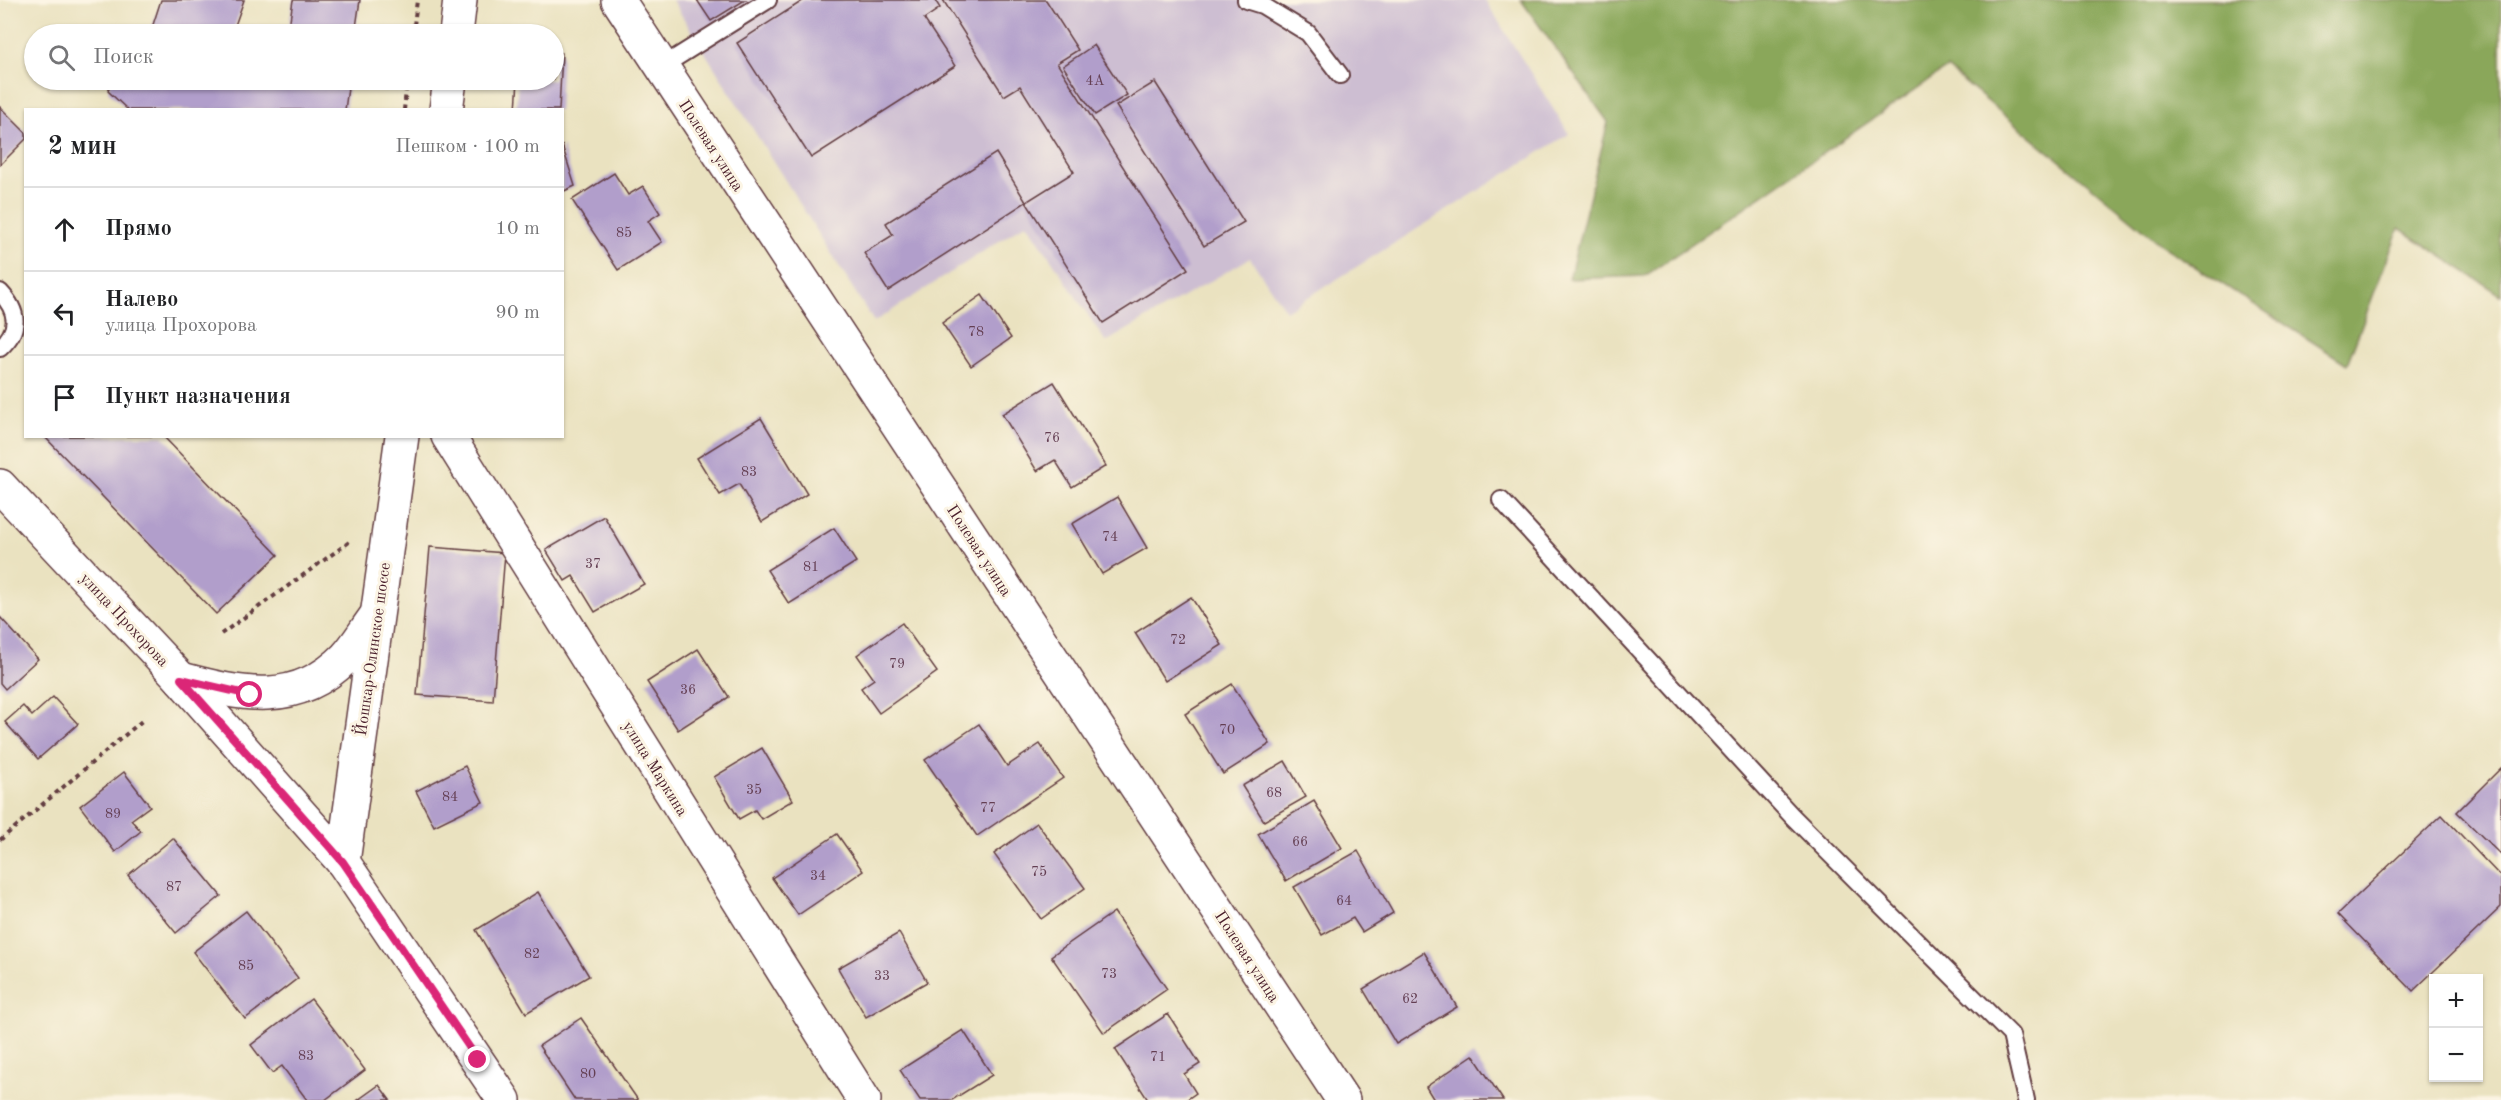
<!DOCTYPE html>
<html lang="ru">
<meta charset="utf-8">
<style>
:root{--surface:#fff;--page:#f6f6f6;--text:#202124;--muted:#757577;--line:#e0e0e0}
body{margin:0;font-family:"Old Standard TT",serif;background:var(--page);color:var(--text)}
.controls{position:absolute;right:18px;bottom:18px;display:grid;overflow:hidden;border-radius:0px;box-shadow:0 2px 4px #0004}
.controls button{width:54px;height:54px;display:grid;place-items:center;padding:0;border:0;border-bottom:2px solid var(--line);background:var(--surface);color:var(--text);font:30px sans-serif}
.stop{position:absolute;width:18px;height:18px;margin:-14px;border:4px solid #db2777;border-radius:50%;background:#fff}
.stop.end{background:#db2777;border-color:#fff;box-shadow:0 2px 6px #0008}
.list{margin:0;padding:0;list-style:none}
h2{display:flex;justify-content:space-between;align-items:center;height:78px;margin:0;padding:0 24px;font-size:26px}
h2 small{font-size:20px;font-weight:400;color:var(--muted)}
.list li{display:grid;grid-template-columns:39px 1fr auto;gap:18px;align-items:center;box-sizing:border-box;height:84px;padding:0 24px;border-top:2px solid var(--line)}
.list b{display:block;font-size:22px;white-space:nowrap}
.list p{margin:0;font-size:20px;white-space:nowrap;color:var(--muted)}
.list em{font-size:20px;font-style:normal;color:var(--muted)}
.icon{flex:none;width:33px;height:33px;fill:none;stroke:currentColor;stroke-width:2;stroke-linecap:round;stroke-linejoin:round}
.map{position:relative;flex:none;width:2501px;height:1100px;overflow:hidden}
.search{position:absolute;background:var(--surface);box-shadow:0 2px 4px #0004;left:24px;top:24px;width:540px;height:66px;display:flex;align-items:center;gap:15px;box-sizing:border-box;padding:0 21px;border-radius:33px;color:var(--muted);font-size:22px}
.panel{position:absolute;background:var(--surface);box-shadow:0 2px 4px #0004;left:24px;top:108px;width:540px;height:330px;border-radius:0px}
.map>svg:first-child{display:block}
</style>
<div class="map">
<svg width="2501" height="1100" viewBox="0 0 2501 1100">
<rect width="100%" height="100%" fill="#fcf5e5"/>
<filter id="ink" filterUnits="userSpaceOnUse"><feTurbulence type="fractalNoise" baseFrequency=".0167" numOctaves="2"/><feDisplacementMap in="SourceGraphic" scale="12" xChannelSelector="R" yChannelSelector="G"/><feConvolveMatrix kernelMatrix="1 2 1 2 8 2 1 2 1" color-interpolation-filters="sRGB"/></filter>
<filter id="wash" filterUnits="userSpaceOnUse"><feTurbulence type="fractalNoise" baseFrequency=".008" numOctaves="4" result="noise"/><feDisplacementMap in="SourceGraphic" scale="24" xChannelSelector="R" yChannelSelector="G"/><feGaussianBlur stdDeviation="1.35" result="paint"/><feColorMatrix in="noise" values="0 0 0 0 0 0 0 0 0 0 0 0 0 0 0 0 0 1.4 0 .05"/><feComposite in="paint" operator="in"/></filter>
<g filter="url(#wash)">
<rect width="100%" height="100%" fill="#eae2c0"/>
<!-- industrial -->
<polygon fill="#cdbed2" points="672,0 1485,0 1569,134 1286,311 1250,258 1106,342 1027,223 874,322"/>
<!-- forest -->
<polygon fill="#8aa75a" stroke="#6a6342" stroke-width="1.5" points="1521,0 2501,0 2501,295 2399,228 2347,364 2166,248 1947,68 1645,276 1569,279 1608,122"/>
<g id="blocks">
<!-- building -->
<g fill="#b19ecb">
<polygon points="161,0 244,0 232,34 150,34"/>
<polygon points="293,0 360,0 355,34 288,34"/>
<polygon points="697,0 745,0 711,21"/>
<polygon points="804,0 935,0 940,8 924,19 955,66 811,158 737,43"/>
<polygon points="943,0 1046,0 1078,50 1057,63 1188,269 1103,323 1026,202 1074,172 1020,86 1004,96"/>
<polygon points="1094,45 1127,95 1095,115 1063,66"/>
<polygon points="554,51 562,53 559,110 516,110 518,80 554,80"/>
<polygon points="111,80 349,80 345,110 128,110 108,91"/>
<polygon points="1155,82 1244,222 1204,246 1116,106"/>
<polygon points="0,107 26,133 26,139 0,165"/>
<polygon points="562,145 575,186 562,192"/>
<polygon points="996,153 1026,202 888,291 864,253 893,235 886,223"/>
<polygon points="614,173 628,195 643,186 660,213 648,221 662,242 618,270 572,200"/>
<polygon points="982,295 1011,338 971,366 942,323"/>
<polygon points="1054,382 1106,466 1072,487 1055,460 1037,471 1002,414"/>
<polygon points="761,418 807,494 762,522 739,484 720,495 697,458"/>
<polygon points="44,436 163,436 278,555 216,614"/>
<polygon points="1117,497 1147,548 1102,574 1072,524"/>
<polygon points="604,516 644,584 595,612 573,576 565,581 546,550"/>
<polygon points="834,528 856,562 789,604 767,570"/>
<polygon points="430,547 505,553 493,701 417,695"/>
<polygon points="1191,597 1222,645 1165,681 1135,633"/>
<polygon points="0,617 38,659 5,689 0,683"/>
<polygon points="902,623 937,672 879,713 861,688 874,679 857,655"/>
<polygon points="698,649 729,697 678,730 647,682"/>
<polygon points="1232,684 1270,744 1223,774 1185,714"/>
<polygon points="53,697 78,724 38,759 5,722 23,706 32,716"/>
<polygon points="979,724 1007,766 1040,744 1063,778 977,836 925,760"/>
<polygon points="762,748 793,800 761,819 755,810 739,819 714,777"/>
<polygon points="1285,761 1306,797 1264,821 1242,786"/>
<polygon points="465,766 483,802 434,826 416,791"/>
<polygon points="2501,768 2501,855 2457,812"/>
<polygon points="124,772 150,806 131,820 141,831 115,852 80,806"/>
<polygon points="1314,801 1342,848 1286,881 1258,834"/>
<polygon points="2442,815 2501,877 2501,907 2413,991 2338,914"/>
<polygon points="1037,823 1085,888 1041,919 994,854"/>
<polygon points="837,834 863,871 798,915 772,878"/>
<polygon points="173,838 221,896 176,933 128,875"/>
<polygon points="1358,851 1393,913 1362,932 1353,918 1322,935 1294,887"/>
<polygon points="538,892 589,976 526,1013 476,930"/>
<polygon points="246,911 298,978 245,1019 193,952"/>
<polygon points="1114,912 1167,989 1104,1033 1051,956"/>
<polygon points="899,933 927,982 866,1017 838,968"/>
<polygon points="1424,952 1457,1007 1396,1044 1363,989"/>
<polygon points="311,999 365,1070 325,1100 307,1100 282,1066 272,1073 251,1045"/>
<polygon points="1168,1014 1200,1064 1184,1074 1196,1093 1186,1100 1148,1100 1115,1049"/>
<polygon points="581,1018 638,1100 575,1100 539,1046"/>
<polygon points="963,1030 992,1075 952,1100 920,1100 900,1070"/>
<polygon points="1473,1055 1503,1100 1434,1100 1426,1087"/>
<polygon points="379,1085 390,1100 358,1100"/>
</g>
</g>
</g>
<g filter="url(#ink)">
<use href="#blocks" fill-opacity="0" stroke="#623c41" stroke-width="1.5"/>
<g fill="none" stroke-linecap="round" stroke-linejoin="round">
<!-- service casing -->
<g stroke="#623c41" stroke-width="20">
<g id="service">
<polyline points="1246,0 1262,5 1308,33 1340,75"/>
<polyline points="661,67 768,0"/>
<path d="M0 292C18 311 21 329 0 348"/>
<polyline points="1501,500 1792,816 2011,1035 2026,1100"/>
</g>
</g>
<!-- minor casing -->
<g stroke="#623c41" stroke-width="36">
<g id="minor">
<polyline points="618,0 1343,1100"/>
<polyline points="448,436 864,1100"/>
</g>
</g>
<!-- secondary casing -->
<g stroke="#623c41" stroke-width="36">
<g id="secondary">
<polyline points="0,486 181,679 343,862"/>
<path d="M181 679C241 695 296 708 346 657 357 645 366 629 376 616"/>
</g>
</g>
<!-- primary casing -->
<g stroke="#623c41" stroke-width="36">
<g id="primary">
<polyline points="456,34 460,0"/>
<polyline points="446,110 450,80"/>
<polyline points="402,436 343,862 504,1100"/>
</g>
</g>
<!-- path -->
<g stroke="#623c41" stroke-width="4" stroke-dasharray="4.5 4.5" stroke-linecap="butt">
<polyline points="413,34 417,0"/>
<polyline points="404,110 407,80"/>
<polyline points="221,634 352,540"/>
<polyline points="0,840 143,720"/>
</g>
<!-- service -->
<use href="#service" stroke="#fff" stroke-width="16"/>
<!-- minor -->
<use href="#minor" stroke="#fff" stroke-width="33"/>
<!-- secondary -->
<use href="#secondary" stroke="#fff" stroke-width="33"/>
<!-- primary -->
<use href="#primary" stroke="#fff" stroke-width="33"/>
</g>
</g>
<g fill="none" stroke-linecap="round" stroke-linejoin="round" filter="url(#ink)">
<!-- route -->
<polyline stroke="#db2777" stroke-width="8" points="250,695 181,679 343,862 478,1060"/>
</g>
<g text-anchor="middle" stroke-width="6" stroke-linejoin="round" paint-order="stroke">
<!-- number labels -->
<g font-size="14" fill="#643f53">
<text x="1095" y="85">4А</text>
<text x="624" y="237">85</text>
<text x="976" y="336">78</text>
<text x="1052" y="442">76</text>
<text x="749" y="476">83</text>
<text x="1110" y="541">74</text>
<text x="593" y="568">37</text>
<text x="811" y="571">81</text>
<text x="1178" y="644">72</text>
<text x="897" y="668">79</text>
<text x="688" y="694">36</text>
<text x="1227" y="734">70</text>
<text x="754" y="794">35</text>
<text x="1274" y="797">68</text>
<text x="450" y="801">84</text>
<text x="988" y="812">77</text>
<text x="113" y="818">89</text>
<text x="1300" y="846">66</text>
<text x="1039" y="876">75</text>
<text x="818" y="880">34</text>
<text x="174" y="891">87</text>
<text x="1344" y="905">64</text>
<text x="532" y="958">82</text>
<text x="246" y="970">85</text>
<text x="1109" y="978">73</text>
<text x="882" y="980">33</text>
<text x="1410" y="1003">62</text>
<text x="306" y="1060">83</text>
<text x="1158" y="1061">71</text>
<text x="588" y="1078">80</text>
</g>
<!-- street labels -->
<g font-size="16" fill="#4a1f2b" stroke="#fcf5e5">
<text transform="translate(712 145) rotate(57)" y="6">Полевая улица</text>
<text transform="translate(980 550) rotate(57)" y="6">Полевая улица</text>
<text transform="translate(125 619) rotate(47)" y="6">улица Прохорова</text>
<text transform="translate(372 649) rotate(-82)" y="6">Йошкар-Олинское шоссе</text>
<text transform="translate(656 768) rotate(58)" y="6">улица Маркина</text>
<text transform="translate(1248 956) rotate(57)" y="6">Полевая улица</text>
</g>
</g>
</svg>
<div class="controls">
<button>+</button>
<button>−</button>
</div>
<div class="stop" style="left:250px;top:695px"></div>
<div class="stop end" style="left:478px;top:1060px"></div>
<div class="search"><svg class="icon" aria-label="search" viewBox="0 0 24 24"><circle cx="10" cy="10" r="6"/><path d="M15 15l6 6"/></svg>Поиск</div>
<section class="panel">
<h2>2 мин<small>Пешком · 100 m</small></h2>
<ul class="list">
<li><svg class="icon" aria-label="ahead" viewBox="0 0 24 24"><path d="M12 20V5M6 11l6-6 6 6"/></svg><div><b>Прямо</b></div><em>10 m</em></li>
<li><svg class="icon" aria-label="left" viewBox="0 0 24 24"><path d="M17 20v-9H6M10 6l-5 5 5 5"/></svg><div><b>Налево</b><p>улица Прохорова</p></div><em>90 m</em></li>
<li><svg class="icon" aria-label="arrive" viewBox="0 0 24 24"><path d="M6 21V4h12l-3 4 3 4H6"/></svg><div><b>Пункт назначения</b></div></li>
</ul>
</section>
</div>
